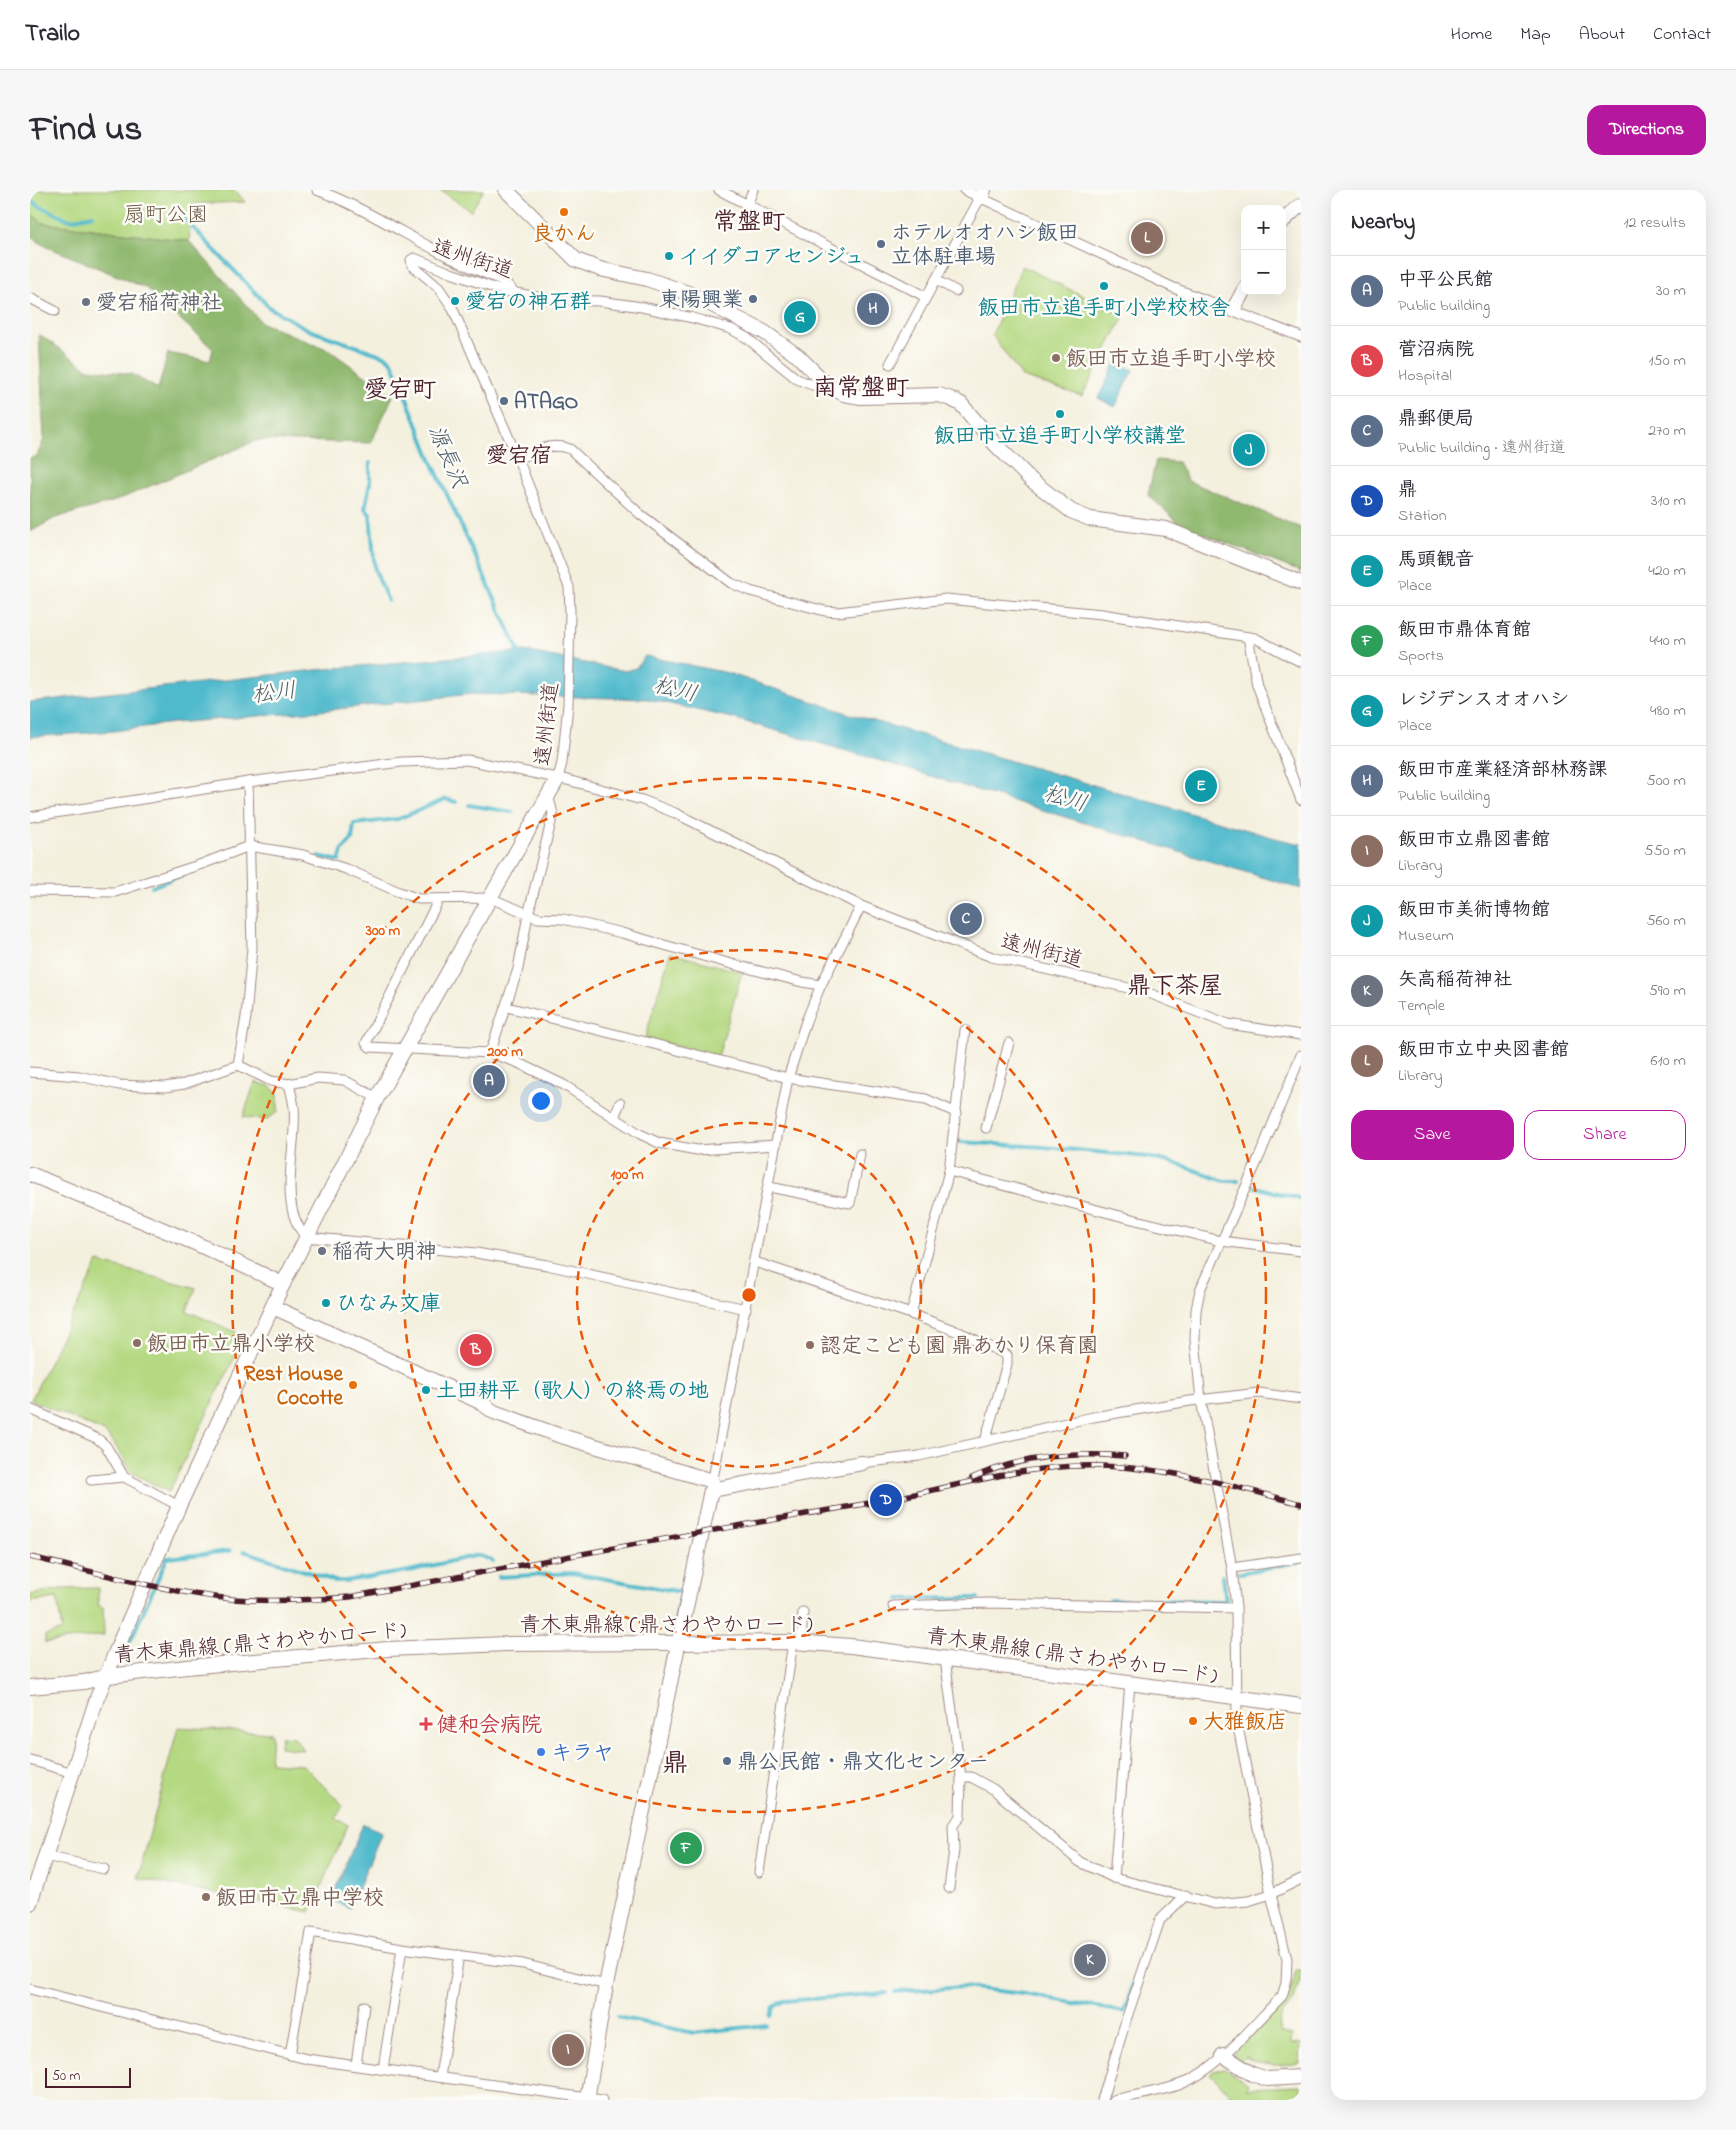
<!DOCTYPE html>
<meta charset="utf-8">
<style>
:root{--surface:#fff;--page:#f7f7f7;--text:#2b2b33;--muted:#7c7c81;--line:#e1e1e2;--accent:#b5179e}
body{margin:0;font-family:"Indie Flower","Klee One",sans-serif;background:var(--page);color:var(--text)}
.controls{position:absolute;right:15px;top:15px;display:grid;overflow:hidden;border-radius:10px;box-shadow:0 5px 20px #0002}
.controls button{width:45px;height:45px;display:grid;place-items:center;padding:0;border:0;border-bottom:1px solid var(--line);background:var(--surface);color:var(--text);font:25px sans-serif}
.scale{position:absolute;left:15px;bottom:12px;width:86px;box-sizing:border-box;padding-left:5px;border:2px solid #4a1f2b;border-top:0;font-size:14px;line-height:18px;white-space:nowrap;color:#4a1f2b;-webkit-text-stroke:4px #fdfcf7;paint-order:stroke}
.you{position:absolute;left:510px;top:910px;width:18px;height:18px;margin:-12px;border:4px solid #fff;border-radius:50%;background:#1a73e8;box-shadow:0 0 0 8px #1a73e833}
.badge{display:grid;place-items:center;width:32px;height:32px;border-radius:50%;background:var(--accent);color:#fff;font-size:16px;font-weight:700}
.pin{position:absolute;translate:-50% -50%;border:2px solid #fff;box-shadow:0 1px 5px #0006}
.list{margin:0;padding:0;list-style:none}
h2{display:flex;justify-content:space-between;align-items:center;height:65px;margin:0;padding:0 20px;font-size:21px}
h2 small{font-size:16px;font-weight:400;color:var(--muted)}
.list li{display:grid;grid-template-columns:32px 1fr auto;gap:15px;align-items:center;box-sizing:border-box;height:70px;padding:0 20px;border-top:1px solid var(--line)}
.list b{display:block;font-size:19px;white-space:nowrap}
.list p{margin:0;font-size:16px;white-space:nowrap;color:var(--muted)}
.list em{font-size:16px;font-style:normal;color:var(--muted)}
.actions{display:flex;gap:10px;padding:15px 20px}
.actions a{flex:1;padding:11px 0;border:1px solid var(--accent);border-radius:15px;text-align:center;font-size:18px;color:var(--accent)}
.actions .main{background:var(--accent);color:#fff}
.map{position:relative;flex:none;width:1271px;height:1910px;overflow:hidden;border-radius:15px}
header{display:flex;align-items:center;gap:30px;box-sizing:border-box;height:70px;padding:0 25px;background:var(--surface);border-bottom:1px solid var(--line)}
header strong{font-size:24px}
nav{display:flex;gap:28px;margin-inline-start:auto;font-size:18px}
.intro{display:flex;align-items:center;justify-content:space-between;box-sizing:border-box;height:120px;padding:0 30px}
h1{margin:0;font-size:35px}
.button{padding:12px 22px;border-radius:15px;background:var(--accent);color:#fff;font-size:18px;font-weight:700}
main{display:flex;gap:30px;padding:0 30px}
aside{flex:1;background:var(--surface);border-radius:15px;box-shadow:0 5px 20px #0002}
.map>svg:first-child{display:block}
</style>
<header>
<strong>Trailo</strong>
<nav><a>Home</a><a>Map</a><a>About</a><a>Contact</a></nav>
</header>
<div class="intro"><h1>Find us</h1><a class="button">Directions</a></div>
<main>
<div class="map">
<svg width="1271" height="1910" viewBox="0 0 1271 1910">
<rect width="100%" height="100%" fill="#fdfcf7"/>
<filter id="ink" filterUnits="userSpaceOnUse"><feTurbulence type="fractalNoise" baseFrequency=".02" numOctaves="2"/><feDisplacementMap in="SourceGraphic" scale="10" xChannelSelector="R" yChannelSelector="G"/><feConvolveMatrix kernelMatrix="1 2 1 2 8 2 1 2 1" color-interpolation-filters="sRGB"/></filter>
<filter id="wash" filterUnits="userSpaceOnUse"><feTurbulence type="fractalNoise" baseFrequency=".0096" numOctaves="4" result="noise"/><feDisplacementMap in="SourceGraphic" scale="20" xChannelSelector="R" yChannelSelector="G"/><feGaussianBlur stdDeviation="1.12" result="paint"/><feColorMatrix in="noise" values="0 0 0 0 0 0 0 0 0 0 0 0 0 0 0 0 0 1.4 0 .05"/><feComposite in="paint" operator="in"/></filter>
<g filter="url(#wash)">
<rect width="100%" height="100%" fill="#f4f0de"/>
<!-- green -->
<g fill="#b5d982" stroke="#807c56">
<polygon points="0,0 205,0 215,12 162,14 159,51 13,33 0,23"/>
<polygon points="410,0 454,0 441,21"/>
<polygon points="992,76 1094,126 1052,206 992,187 962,145"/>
<polygon points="640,763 712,782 688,867 615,848"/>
<polygon points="225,892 240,896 248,904 248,922 236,930 213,927"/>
<polygon points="68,1072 166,1098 157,1121 215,1146 139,1302 102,1283 84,1253 74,1242 1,1210"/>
<polygon points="68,1398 68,1415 73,1417 74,1445 15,1453 15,1446 32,1440 27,1408 0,1412 0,1405 31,1399"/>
<polygon points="148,1537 242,1543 240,1573 273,1575 313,1615 306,1629 318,1635 280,1722 108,1688"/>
<polygon points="251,1546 264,1547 273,1560 250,1557"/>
<path d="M1266 1780 1271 1781V1793L1268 1795 1264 1810 1250 1829 1249 1842 1262 1846 1261 1854 1271 1853 1270 1873C1250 1876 1233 1877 1215 1867L1211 1871 1204 1867 1205 1859 1260 1804Z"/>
<polygon points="1195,1878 1218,1893 1216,1898 1271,1896 1271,1910 1190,1910 1201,1904 1180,1884 1183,1880"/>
</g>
<!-- forest -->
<g fill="#90b970" stroke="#6d6c4e">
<polygon points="0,23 13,33 159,51 232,133 299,160 363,206 341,253 228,250 85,311 25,328 0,342 0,268 7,266 14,249 9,144 58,179 102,184 128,199 138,163 180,171 183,159 116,98 13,55 0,45"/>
<polygon points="1126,270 1148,272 1158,291 1271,338 1271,382 1151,335 1118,305"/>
</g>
<!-- water -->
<g fill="#50bacc" stroke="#4d6c7c">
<polygon points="1086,172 1103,180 1085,217 1068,208"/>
<polygon points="495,461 595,481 606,478 615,466 698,483 820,524 1245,648 1271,654 1271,699 848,570 702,528 618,509 441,504 290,521 143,533 84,541 0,547 0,512 285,480"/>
<polygon points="333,1634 352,1642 320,1718 301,1710"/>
</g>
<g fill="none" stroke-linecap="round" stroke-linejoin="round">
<!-- stream -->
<g stroke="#50bacc" stroke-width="4">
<polyline points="0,9 7,15 40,30 63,25"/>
<polyline points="150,24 240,118 279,140 357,167 363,174 402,272 491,466"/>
<polyline points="340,273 340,293 335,318 340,324 345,380 358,411"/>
<polyline points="439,615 482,622"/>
<polyline points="289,666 309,671 312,661 322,649 324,634 368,629 416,609 426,612"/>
<polyline points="122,697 157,683"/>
<polyline points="930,952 1015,957 1117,967 1148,974 1194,991 1208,991"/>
<polyline points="1225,997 1271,1009"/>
<polyline points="214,1361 305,1391 315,1391 379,1381 448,1365 463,1371"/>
<polyline points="1210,1383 1270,1372"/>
<polyline points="468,1387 542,1383 651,1402 645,1433"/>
<polyline points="869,1409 948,1408"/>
<polyline points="1080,1410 1196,1411 1193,1386"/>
<polyline points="100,1452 137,1368 200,1361"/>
<polyline points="1112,1768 1125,1728 1141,1714"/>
<polyline points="1107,1783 1108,1781"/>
<polyline points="865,1802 933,1797 994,1804 1094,1822 1103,1794"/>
<polyline points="741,1826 744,1817 754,1811 856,1803"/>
<polyline points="587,1827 664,1843 736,1835"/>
</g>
</g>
</g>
<g filter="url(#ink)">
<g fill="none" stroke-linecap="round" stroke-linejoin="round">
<!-- street casing -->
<g stroke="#9f8884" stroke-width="11">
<g id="street">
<path d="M287 0C341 20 388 54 440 77 455 84 477 89 485 104"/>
<polyline points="689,0 896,107"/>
<polyline points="934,0 1144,98 1271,147"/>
<polyline points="717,15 723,0"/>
<polyline points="906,90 926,101"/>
<polyline points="0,108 25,121"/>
<polyline points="860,174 950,8"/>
<path d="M488 269C505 262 522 251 540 259L610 324 701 393 720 401 795 421 808 422 916 409 1072 424 1225 448 1271 472"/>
<polyline points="1218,447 1227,495 1271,610"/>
<polyline points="528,588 532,573 538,515 540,422 539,397 488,269 422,117 409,98 382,75 381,70 384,68 421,83 470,100 524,110 570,111 612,117 663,128 701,139 717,148 767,189 782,195 797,195"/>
<polyline points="0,627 218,592 371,572 437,570 537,590 612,610 645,623 831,716 962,767 1116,802 1198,834 1271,845"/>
<polyline points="0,701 85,702 172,674 219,656 273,665 316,679 369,702 389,709 460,708 508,728 533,729 592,743 694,772 772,792 791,795"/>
<polyline points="409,709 336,853 340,857 460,863 486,872 534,895 610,944 629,953 667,960 746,955"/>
<polyline points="477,817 758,888 896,909 927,923"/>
<polyline points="460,863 488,779 498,725 523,624 518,604"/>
<polyline points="208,875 216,827 222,758 218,592"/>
<polyline points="0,882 49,886 89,895 135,897 154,894 208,875 241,891 259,894 288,888 314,890 347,908"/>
<path d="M259 894C261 902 263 910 264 917 268 956 246 1015 276 1047L446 1063 517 1075 716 1119"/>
<polyline points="584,927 590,913"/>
<polyline points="956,938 979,853"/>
<polyline points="919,981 1094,1027 1191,1051 1271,1061"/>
<polyline points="739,997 820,1013 830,964"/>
<polyline points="725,1072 881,1124 919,981 935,840"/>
<polyline points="881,1124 931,1143 977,1165 977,1174 955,1251"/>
<polyline points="0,1219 68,1249 76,1256 94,1287 149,1316"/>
<polyline points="832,1273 889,1266 1063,1227 1160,1211 1229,1203 1271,1209"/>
<polyline points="61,1290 94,1287"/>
<polyline points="682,1294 758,888 776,831 791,795 831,716"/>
<polyline points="1202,1378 1271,1368"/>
<polyline points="863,1416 957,1413 1206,1418"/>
<polyline points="771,1452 773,1422"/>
<polyline points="915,1469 931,1587 941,1587 963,1599 1050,1672 1084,1688 1185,1714 1218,1711 1241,1704 1271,1689"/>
<polyline points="0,1570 43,1583"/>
<polyline points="15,1666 74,1679"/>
<polyline points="729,1682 763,1452"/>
<polyline points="1084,1688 1100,1493"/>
<polyline points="919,1698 924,1660 923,1635 930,1627 931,1587"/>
<polyline points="0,1799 277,1869 572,1910"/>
<polyline points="260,1865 281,1742 372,1758 493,1774 576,1795"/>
<polyline points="326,1875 334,1816"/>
<polyline points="353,1879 372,1758"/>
<polyline points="410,1887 429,1765"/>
<polyline points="1072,1910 1096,1830 1130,1730 1156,1705"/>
<path d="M1083 1910C1105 1905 1130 1902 1151 1894 1189 1879 1224 1834 1252 1806L1256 1793 1257 1769 1241 1704 1207 1532 1206 1418 1202 1378 1171 1210 1165 1150 1166 1120 1170 1100 1230 965 1271 865"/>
</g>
</g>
<!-- secondary casing -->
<g stroke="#9f8884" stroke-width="16">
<g id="secondary">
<polyline points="476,0 546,70 570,79 617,89 661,104 734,142 768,166 797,195 814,204 831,207 909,205 921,209 931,214 964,253 1001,290 1041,321 1060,329 1136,339 1271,393"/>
<polyline points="950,8 954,0"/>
<polyline points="1252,32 1268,17 1271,16"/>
<polyline points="1203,120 1215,98"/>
<polyline points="0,984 165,1053 253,1094"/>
<polyline points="243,1117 450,1212 464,1222 528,1245 682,1291"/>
<polyline points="0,1497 54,1492 78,1486 157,1477 358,1459 476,1454 763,1452 821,1456 1271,1516"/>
<polyline points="0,1713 67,1508 91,1449 149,1316 253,1094 347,908 528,588"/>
<polyline points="1193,1865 1222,1884 1237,1889 1271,1887"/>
<polyline points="557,1910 576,1795 681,1300 832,1273"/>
</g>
</g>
<!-- street -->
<use href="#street" stroke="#fff" stroke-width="9"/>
<!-- secondary -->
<use href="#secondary" stroke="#fff" stroke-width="14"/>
<!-- rail casing -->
<g stroke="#4a1f2b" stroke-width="5.5">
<g id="rail">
<path d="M942 1288C991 1266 1041 1262 1095 1266"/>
<path d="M0 1367C67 1382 134 1402 202 1409 241 1412 281 1410 320 1407 495 1374 670 1342 846 1312 919 1299 996 1273 1071 1276 1140 1278 1205 1296 1271 1314"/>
</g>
</g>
<!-- rail -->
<use href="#rail" stroke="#fdfcf7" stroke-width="4" stroke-dasharray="11" stroke-linecap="butt"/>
</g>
</g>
<!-- distance rings -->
<g fill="none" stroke="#e8590c" stroke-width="2.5" stroke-dasharray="9 6">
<circle cx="719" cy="1105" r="172"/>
<circle cx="719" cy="1105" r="345"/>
<circle cx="719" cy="1105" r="517"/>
</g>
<!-- markers -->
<g fill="#e8710a" stroke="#fdfcf7" stroke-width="2">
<circle cx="534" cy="22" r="5"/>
<circle cx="323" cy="1195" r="5"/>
<circle cx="1163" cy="1531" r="5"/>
</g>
<g fill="#5c6f8a" stroke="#fdfcf7" stroke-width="2">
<circle cx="851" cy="54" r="5"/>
<circle cx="723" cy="109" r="5"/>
<circle cx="474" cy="211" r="5"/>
<circle cx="697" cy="1571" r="5"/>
</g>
<g fill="#0f9aa8" stroke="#fdfcf7" stroke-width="2">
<circle cx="639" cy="66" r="5"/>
<circle cx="1074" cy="96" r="5"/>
<circle cx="425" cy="111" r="5"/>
<circle cx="1030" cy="224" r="5"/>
<circle cx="296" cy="1113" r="5"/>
<circle cx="396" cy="1200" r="5"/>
</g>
<g fill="#6b7280" stroke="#fdfcf7" stroke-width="2">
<circle cx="56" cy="112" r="5"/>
<circle cx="292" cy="1061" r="5"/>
</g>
<g fill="#8d6e63" stroke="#fdfcf7" stroke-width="2">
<circle cx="1026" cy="168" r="5"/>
<circle cx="107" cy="1153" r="5"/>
<circle cx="780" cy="1155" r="5"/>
<circle cx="176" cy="1707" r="5"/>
</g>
<path fill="#e0444e" stroke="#fdfcf7" stroke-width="2" d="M393.5 1526.5h5v5h5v5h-5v5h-5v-5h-5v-5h5z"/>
<circle fill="#3f7fe0" stroke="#fdfcf7" stroke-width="2" cx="511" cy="1562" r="5"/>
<g text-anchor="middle" stroke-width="5" stroke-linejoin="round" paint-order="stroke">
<!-- park labels -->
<g font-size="21" fill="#6a5745" stroke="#fdfcf7">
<text x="136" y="31">扇町公園</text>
</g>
<!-- service labels -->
<g font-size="21" font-weight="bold" fill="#4e5e75" stroke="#fdfcf7" text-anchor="start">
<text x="861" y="49">ホテルオオハシ飯田<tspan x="861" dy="24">立体駐車場</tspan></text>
<text x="713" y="116" text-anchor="end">東陽興業</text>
<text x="484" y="218">ATAGO</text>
<text x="707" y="1578">鼎公民館・鼎文化センター</text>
</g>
<!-- food labels -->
<g font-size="21" font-weight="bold" fill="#c56008" stroke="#fdfcf7">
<text x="534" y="50">良かん</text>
<text x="313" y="1190" text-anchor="end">Rest House<tspan x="313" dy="24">Cocotte</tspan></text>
<text x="1173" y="1538" text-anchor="start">大雅飯店</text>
</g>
<!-- culture labels -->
<g font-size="21" font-weight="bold" fill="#0d838f" stroke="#fdfcf7" text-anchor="start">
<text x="649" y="73">イイダコアセンジュ</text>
<text x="435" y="118">愛宕の神石群</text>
<text x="1074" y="124" text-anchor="middle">飯田市立追手町小学校校舎</text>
<text x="1030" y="252" text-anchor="middle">飯田市立追手町小学校講堂</text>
<text x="306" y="1120">ひなみ文庫</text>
<text x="406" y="1207">土田耕平（歌人）の終焉の地</text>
</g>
<!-- street labels -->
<g font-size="21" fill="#4a1f2b" stroke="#fdfcf7">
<text transform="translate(443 68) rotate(18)" y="7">遠州街道</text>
<text transform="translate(516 534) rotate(-84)" y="7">遠州街道</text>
<text transform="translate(1012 760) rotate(14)" y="7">遠州街道</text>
<text x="636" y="1441">青木東鼎線 (鼎さわやかロード)</text>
<text transform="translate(230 1452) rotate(-5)" y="7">青木東鼎線 (鼎さわやかロード)</text>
<text transform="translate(1042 1465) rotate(8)" y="7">青木東鼎線 (鼎さわやかロード)</text>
</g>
<!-- worship labels -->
<g font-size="21" font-weight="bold" fill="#5b616d" stroke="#fdfcf7" text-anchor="start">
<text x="66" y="119">愛宕稲荷神社</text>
<text x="302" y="1068">稲荷大明神</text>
</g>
<!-- education labels -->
<g font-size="21" font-weight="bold" fill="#785e54" stroke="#fdfcf7" text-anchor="start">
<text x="1036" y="175">飯田市立追手町小学校</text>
<text x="117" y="1160">飯田市立鼎小学校</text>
<text x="790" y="1162">認定こども園 鼎あかり保育園</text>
<text x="186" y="1714">飯田市立鼎中学校</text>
</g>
<!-- health labels -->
<g font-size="21" font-weight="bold" fill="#be3a42" stroke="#fdfcf7" text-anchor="start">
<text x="407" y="1541">健和会病院</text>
</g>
<!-- shop labels -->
<g font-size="21" font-weight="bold" fill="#366cbe" stroke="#fdfcf7" text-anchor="start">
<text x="521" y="1569">キラヤ</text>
</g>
<!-- neighbourhood labels -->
<g font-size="22" font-weight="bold" fill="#4a1f2b" stroke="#fdfcf7">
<text x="489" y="272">愛宕宿</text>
</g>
<!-- water labels -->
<g font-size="22" font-style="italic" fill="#4c5d6b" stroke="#fdfcf7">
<text transform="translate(419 266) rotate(67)" y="8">源長沢</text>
<text transform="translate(646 498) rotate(14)" y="8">松川</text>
<text transform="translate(244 501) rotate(-7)" y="8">松川</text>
<text transform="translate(1036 607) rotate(16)" y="8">松川</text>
</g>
<!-- quarter labels -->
<g font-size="24" font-weight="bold" fill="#4a1f2b" stroke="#fdfcf7">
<text x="719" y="39">常盤町</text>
<text x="831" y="205">南常盤町</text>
<text x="370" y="207">愛宕町</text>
<text x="1145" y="803">鼎下茶屋</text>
</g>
<!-- district labels -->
<g font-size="26" font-weight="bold" fill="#4a1f2b" stroke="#fdfcf7">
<text x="645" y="1581">鼎</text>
</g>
</g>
<circle cx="719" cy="1105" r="8" fill="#e8590c" stroke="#fdfcf7" stroke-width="2.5"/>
<g font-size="15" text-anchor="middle" font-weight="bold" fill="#e8590c" stroke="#fdfcf7" stroke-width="5" stroke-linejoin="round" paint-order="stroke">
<text x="353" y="745">300 m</text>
<text x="475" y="866">200 m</text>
<text x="597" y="989">100 m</text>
</g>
</svg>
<div class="controls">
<button>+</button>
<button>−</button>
</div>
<div class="scale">50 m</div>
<div class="you"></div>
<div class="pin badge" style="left:459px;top:891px;background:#5c6f8a">A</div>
<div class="pin badge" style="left:446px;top:1160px;background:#e0444e">B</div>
<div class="pin badge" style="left:936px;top:729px;background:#5c6f8a">C</div>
<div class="pin badge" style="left:856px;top:1310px;background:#1a4fb4">D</div>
<div class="pin badge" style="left:1171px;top:596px;background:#0f9aa8">E</div>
<div class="pin badge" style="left:656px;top:1658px;background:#2e9e5b">F</div>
<div class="pin badge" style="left:770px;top:127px;background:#0f9aa8">G</div>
<div class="pin badge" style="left:843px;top:119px;background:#5c6f8a">H</div>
<div class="pin badge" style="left:538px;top:1860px;background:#8d6e63">I</div>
<div class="pin badge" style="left:1219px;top:260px;background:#0f9aa8">J</div>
<div class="pin badge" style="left:1060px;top:1770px;background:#6b7280">K</div>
<div class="pin badge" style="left:1117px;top:48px;background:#8d6e63">L</div>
</div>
<aside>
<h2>Nearby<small>12 results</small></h2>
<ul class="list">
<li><span class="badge" style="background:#5c6f8a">A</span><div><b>中平公民館</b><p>Public building</p></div><em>30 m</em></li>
<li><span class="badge" style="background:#e0444e">B</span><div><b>菅沼病院</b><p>Hospital</p></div><em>150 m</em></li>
<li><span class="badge" style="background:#5c6f8a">C</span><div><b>鼎郵便局</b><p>Public building · 遠州街道</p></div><em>270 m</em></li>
<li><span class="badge" style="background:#1a4fb4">D</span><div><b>鼎</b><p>Station</p></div><em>310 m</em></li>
<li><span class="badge" style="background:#0f9aa8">E</span><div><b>馬頭観音</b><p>Place</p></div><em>420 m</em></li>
<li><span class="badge" style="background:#2e9e5b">F</span><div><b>飯田市鼎体育館</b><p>Sports</p></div><em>440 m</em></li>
<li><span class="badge" style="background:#0f9aa8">G</span><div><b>レジデンスオオハシ</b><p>Place</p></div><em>480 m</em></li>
<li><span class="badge" style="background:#5c6f8a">H</span><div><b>飯田市産業経済部林務課</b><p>Public building</p></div><em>500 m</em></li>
<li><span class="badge" style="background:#8d6e63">I</span><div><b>飯田市立鼎図書館</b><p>Library</p></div><em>550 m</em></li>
<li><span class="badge" style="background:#0f9aa8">J</span><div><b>飯田市美術博物館</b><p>Museum</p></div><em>560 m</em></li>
<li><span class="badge" style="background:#6b7280">K</span><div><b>矢高稲荷神社</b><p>Temple</p></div><em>590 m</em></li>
<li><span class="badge" style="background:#8d6e63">L</span><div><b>飯田市立中央図書館</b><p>Library</p></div><em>610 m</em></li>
</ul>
<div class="actions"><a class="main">Save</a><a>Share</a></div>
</aside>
</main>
